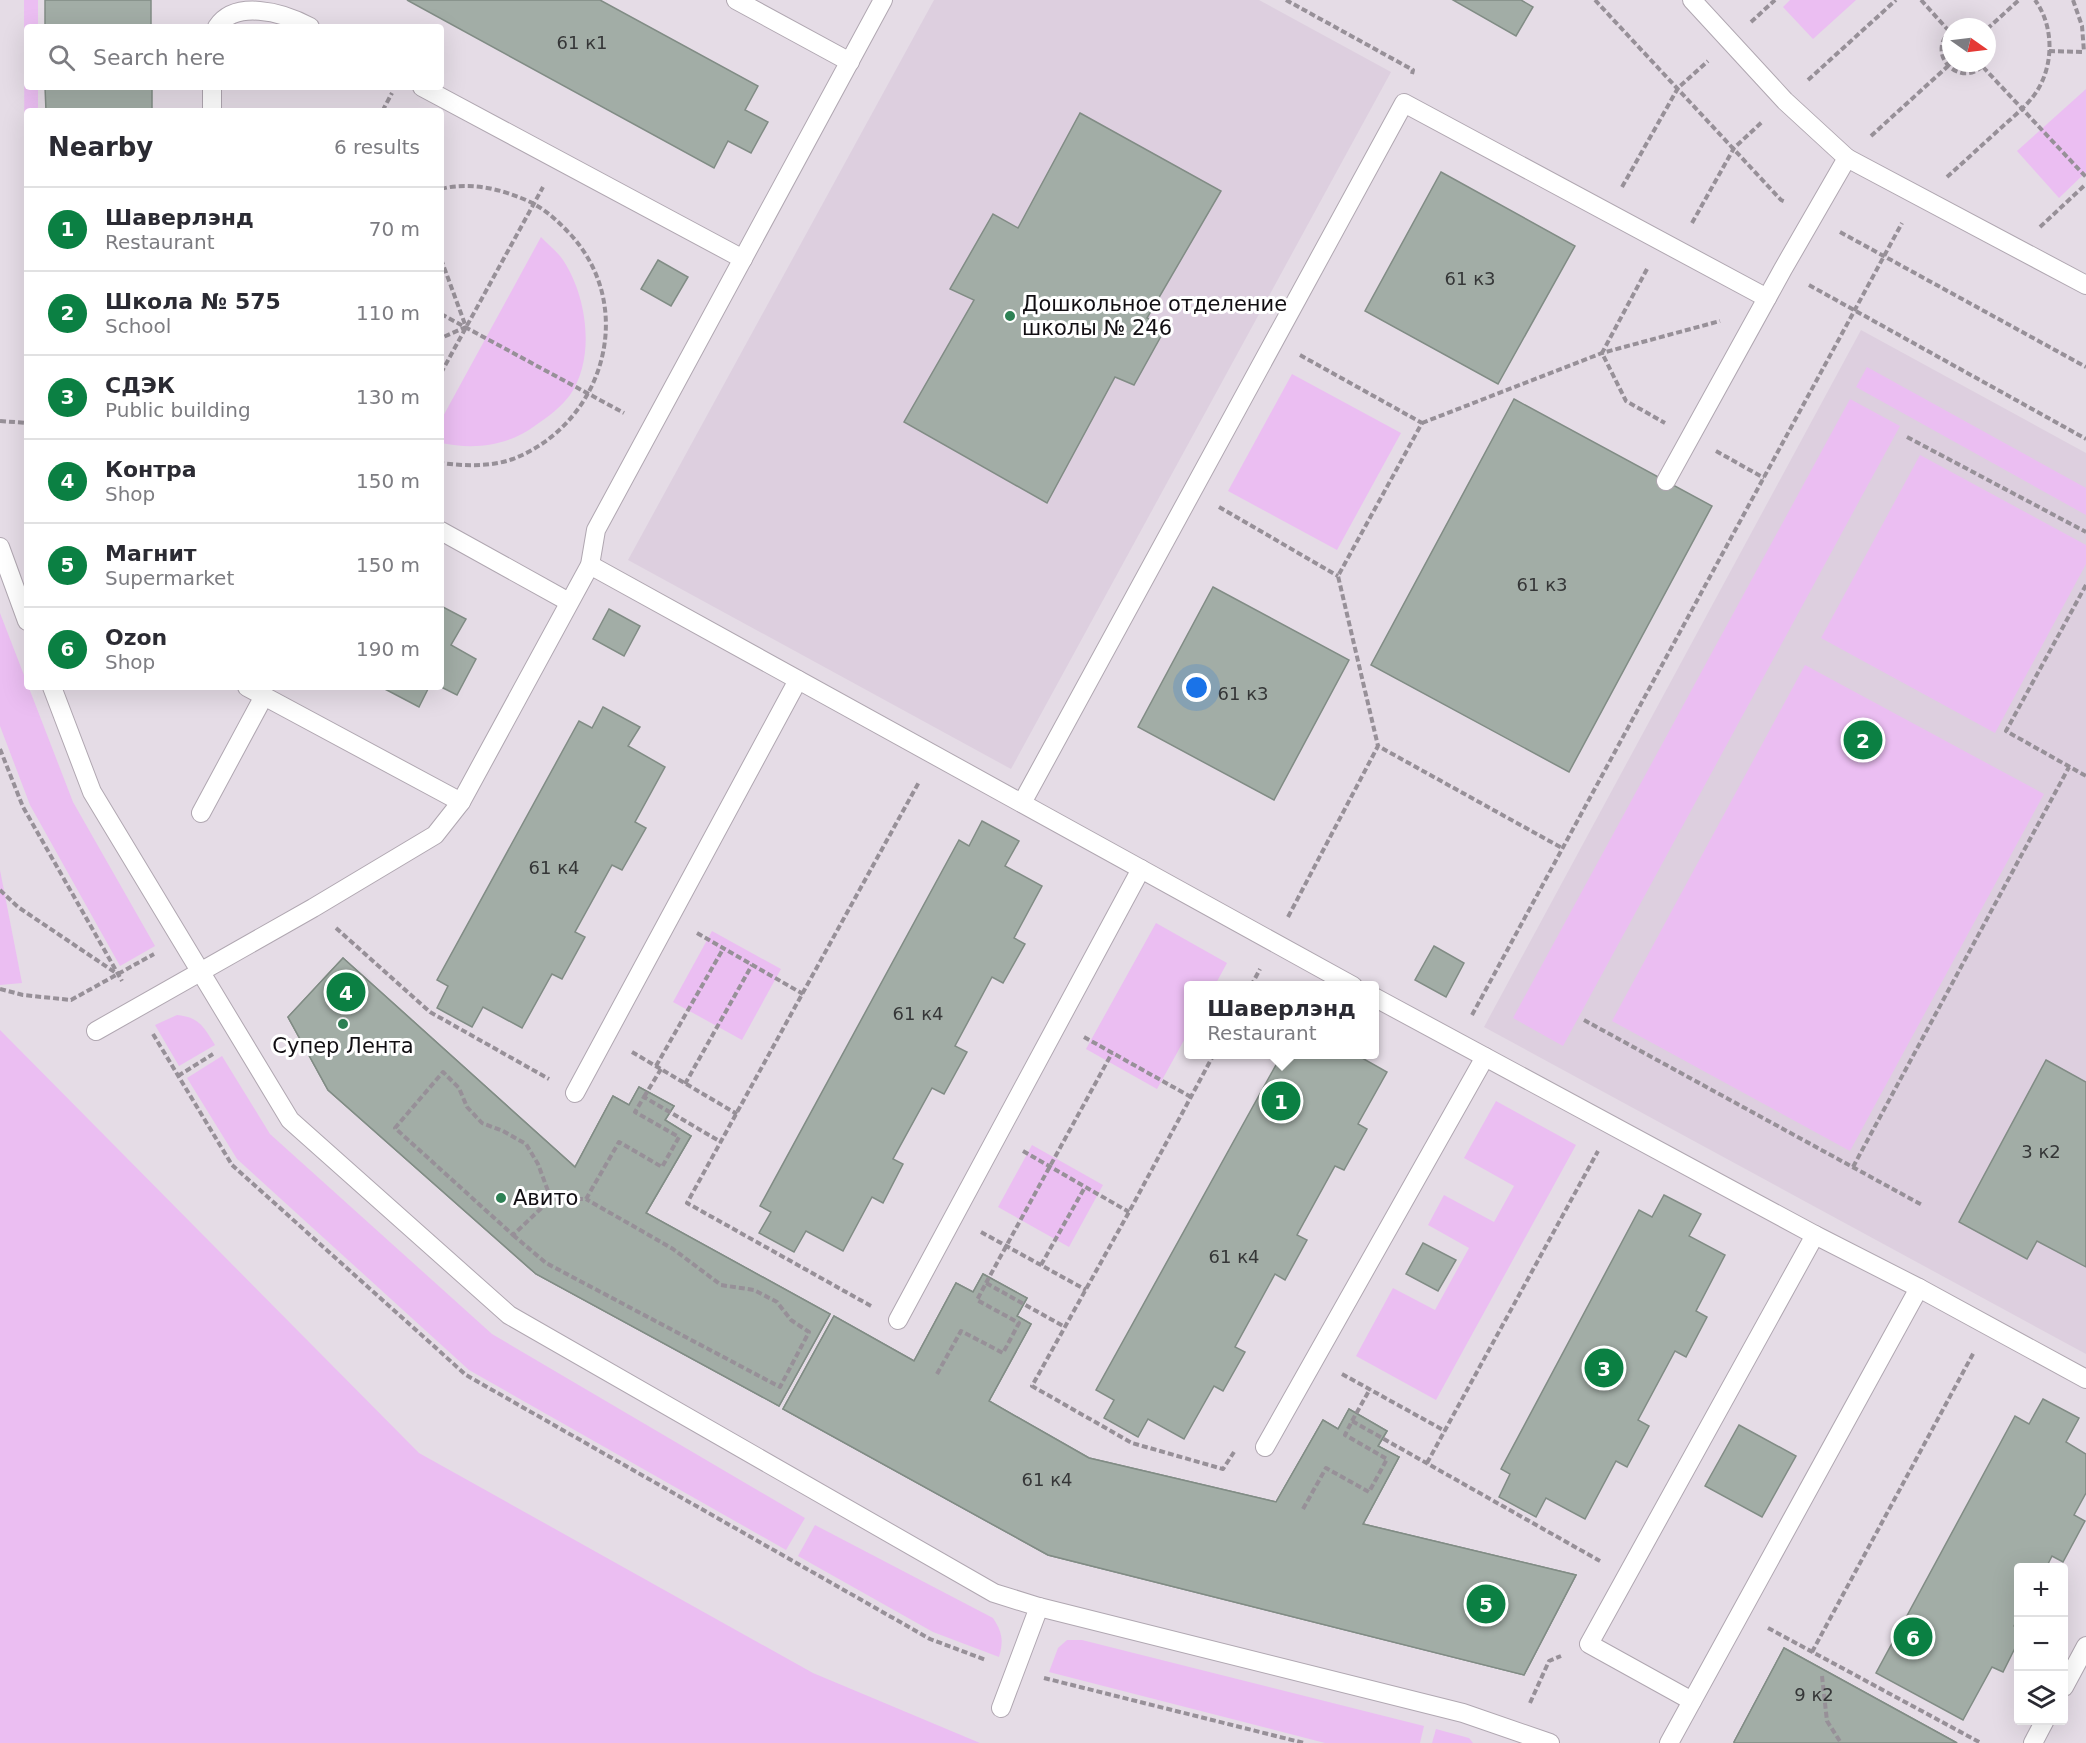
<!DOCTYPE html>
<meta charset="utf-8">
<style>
:root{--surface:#fff;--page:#f7f7f7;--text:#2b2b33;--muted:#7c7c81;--line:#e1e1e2;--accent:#0b8043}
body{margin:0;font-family:"DejaVu Sans",sans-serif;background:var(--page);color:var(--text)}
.controls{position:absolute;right:18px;bottom:18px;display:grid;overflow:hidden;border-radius:6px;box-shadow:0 6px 24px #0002}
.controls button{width:54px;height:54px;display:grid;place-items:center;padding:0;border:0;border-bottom:2px solid var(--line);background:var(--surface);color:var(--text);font:30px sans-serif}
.compass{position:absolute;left:1942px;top:18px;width:54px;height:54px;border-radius:50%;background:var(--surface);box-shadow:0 6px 24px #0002;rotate:104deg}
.you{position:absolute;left:1197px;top:688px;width:21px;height:21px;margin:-15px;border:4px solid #fff;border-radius:50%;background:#1a73e8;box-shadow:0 0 0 9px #1a73e833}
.badge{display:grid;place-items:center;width:39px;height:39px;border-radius:50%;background:var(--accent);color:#fff;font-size:20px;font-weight:700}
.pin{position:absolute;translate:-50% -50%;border:3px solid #fff;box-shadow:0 2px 6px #0006}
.popup{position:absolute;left:1184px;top:981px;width:195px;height:78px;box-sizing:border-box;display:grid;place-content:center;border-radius:6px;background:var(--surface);filter:drop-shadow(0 2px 4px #0005);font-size:20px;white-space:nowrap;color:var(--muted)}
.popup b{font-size:22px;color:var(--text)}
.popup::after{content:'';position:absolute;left:50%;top:100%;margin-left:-12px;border:12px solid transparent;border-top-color:var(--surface)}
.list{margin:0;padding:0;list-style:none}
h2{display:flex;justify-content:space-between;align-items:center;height:78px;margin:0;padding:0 24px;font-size:26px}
h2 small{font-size:20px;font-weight:400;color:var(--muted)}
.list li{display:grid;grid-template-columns:39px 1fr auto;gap:18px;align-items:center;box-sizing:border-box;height:84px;padding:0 24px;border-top:2px solid var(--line)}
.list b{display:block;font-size:22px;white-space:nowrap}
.list p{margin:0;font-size:20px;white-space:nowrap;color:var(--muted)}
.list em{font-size:20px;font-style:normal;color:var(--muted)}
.icon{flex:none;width:33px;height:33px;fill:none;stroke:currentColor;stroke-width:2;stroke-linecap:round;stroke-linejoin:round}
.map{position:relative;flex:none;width:2086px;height:1743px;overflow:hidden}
.search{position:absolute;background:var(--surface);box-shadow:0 6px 24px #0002;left:24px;top:24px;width:420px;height:66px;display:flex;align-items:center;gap:15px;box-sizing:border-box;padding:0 21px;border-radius:6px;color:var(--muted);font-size:22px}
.panel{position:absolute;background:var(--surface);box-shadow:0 6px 24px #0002;left:24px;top:108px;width:420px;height:582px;border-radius:6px}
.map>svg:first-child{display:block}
</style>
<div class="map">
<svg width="2086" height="1743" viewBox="0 0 2086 1743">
<rect width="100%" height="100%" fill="#e5dce6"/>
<!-- built -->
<g fill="#ddcfdf">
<polygon points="934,0 1259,0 1391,72 1011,769 628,560"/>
<polygon points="1861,330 2086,453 2086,1354 1484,1027"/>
</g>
<!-- green -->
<g fill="#ebbef2">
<polygon points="24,0 38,0 38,27 27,27 27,87 38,87 38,111 27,111 27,412 25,412"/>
<polygon points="1790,0 1856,0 1813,39 1783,7"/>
<polygon points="2086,89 2086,172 2059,198 2017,151"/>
<path d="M541 237C548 245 558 252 563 260 587 296 596 357 570 395 562 406 548 417 536 425 508 446 475 450 441 443V420Z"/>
<polygon points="1867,367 2086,488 2086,515 1856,387"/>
<polygon points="1292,374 1401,433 1337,550 1228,491"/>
<polygon points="1850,399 1900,426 1563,1046 1513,1018"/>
<polygon points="25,438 27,438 27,540 25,534"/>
<polygon points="1920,455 2086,545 2086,564 1995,733 1821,638"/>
<polygon points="0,613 73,802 155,946 120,966 30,805 0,726"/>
<polygon points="1805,665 2044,794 1850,1151 1612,1021"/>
<polygon points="0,870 22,983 0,985"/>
<polygon points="1156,923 1227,963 1215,985 1188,986 1188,1033 1157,1089 1086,1049"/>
<polygon points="712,931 781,969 742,1040 673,1002"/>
<path d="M177 1015C199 1017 204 1027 215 1045L179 1066 155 1025Z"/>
<polygon points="0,1030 419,1453 813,1673 980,1743 0,1743"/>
<polygon points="222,1056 270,1134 492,1334 805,1518 786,1550 469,1370 237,1159 187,1078"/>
<polygon points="1496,1101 1576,1145 1436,1400 1356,1356 1393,1288 1435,1310 1469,1248 1428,1225 1444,1195 1494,1222 1514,1186 1464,1158"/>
<polygon points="1032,1145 1103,1185 1069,1247 998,1207"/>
<path d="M815 1525 993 1618C1002 1632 1004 1640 999 1657L933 1632 798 1556Z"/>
<polygon points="1067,1640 1082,1640 1424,1726 1420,1743 1325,1743 1049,1672 1058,1648"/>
<polygon points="1436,1729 1469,1738 1473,1743 1432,1743"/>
</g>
<!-- building -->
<g fill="#a2ada6" stroke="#818c85" stroke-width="1.5">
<rect x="45" y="0" width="106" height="27"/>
<polygon points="407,0 600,0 758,86 745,110 768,122 751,153 728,141 714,168"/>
<polygon points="1453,0 1521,0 1533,7 1516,36"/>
<polygon points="45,87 152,87 152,111 46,111"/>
<polygon points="1080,113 1221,191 1147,318 1165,329 1134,385 1115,377 1047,503 904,422 974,300 950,289 993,214 1018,228"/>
<polygon points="1441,172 1575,246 1498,384 1365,311"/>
<polygon points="658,260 688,277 671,306 641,289"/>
<polygon points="1514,399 1712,506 1569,772 1371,665"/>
<polygon points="1213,587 1349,660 1274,800 1138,727"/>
<polygon points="441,606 466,619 451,645 476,659 457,695 441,687"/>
<polygon points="609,609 640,626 624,656 593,639"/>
<polygon points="381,687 429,687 419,707"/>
<polygon points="603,707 640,727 628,746 665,767 635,822 646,828 622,870 612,865 575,932 585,937 562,979 552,974 522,1028 483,1007 472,1027 437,1008 448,986 437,980 579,721 592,728"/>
<polygon points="982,821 1019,841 1005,866 1042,886 1014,938 1025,944 1003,983 992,977 955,1046 967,1052 944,1094 932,1088 893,1159 903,1164 883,1203 872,1197 843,1251 806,1231 794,1252 759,1233 771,1212 760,1206 959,840 969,846"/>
<polygon points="1434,946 1464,963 1446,997 1415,980"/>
<polygon points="343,958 575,1167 613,1096 629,1105 639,1087 674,1106 665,1120 691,1136 646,1213 830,1314 779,1406 536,1274 328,1090 288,1017"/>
<polygon points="343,958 575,1167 613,1096 629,1105 639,1087 674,1106 665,1120 691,1136 646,1213 830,1314 779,1406 536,1274 328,1090 288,1017"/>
<polygon points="1282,1054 1355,1054 1387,1072 1358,1124 1367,1129 1344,1170 1335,1166 1297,1235 1307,1240 1285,1280 1275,1274 1235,1347 1245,1352 1223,1391 1214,1386 1184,1439 1148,1419 1138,1437 1104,1418 1114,1400 1096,1390"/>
<polygon points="2046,1060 2086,1082 2086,1267 2037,1241 2027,1259 1959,1222"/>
<polygon points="1664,1195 1701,1214 1689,1236 1725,1255 1696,1311 1707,1317 1686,1357 1675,1351 1638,1420 1649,1426 1627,1467 1616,1461 1585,1519 1546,1498 1536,1517 1499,1497 1510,1474 1501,1469 1639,1210 1652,1217"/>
<polygon points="1423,1243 1456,1260 1438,1291 1406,1274"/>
<polygon points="983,1274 1027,1298 1017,1316 1031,1324 989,1401 1089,1458 1276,1502 1323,1420 1338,1429 1349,1409 1387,1431 1378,1446 1399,1457 1363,1524 1576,1575 1524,1675 1048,1555 783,1409 834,1316 914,1361 956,1283 973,1292"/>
<polygon points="983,1274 1027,1298 1017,1316 1031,1324 989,1401 1089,1458 1276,1502 1323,1420 1338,1429 1349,1409 1387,1431 1378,1446 1399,1457 1363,1524 1576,1575 1524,1675 1048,1555 783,1409 834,1316 914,1361 956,1283 973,1292"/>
<polygon points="2043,1399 2079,1418 2066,1442 2086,1454 2086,1493 2074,1515 2085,1521 2063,1562 2052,1556 2046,1568 2018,1568 2018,1618 2014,1626 2018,1628 2018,1642 2003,1672 1992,1667 1963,1720 1876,1673 2015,1416 2029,1424"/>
<polygon points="1739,1425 1796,1456 1762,1517 1705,1486"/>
<polygon points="1784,1648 1957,1743 1735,1743 1734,1742"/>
<polygon points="1784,1648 1957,1743 1735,1743 1734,1742"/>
</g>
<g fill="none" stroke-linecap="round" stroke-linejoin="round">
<!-- lane casing -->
<g stroke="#b0a7b1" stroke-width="20">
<g id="lane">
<polyline points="736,0 850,62"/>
<path d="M217 27C235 0 281 11 310 27"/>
<polyline points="212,87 212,111"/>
<polyline points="422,87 743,259"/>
<polyline points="1847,158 2086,285"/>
<polyline points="1666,481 1783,269 1847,158 1785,101 1692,0"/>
<polyline points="441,531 569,602"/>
<polyline points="0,547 27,621"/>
<polyline points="590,565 1353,986"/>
<polyline points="52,687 92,792 290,1120 509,1315 994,1593 1039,1607 1463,1713 1550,1743"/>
<polyline points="247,687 461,802"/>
<polyline points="1022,803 1404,103 1767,298"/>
<polyline points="201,813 264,696"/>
<polyline points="1374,997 1815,1235 1589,1644 1692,1701"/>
<polyline points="96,1031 313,908 435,835 461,802 590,565 596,530 883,0"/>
<polyline points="575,1093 798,680"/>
<polyline points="1815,1235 1919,1288 2086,1379"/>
<polyline points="898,1320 1141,869"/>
<polyline points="1265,1447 1485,1057"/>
<polyline points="2064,1687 2086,1646"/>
<polyline points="1001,1708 1039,1607"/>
<polyline points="1669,1743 1919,1288"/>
<polyline points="2033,1743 2045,1720"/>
</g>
</g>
<!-- path -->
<g stroke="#979098" stroke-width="4" stroke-dasharray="6 3" stroke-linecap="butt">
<polyline points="1286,0 1413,70 1412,74"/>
<polyline points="1595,0 1781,200 1786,202"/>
<polyline points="1921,0 1949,31"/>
<polyline points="2073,0 2082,26 2084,52"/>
<polyline points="1751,22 1775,0"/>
<polyline points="1955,27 1970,25 1974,27"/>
<polyline points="1987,29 2019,0"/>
<path d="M1951 30C1923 56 1964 91 1985 63"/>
<polyline points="1987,39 1989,54 1987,60"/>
<polyline points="2049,51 2085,52"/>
<polyline points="1983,67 2086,177"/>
<polyline points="1808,80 1896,0"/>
<polyline points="385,111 384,108 392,93"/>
<polyline points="1871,136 1948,66"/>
<path d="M1947 177C1965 161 1983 144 2002 127 2014 116 2028 105 2037 91 2054 64 2054 26 2035 0"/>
<polyline points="1622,187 1678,88 1708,61"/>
<path d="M441 189C467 182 497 188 521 198 542 206 556 219 571 235 638 309 603 424 513 459 490 467 465 466 441 463"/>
<polyline points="1692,223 1734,148 1762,122"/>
<polyline points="2040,227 2086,184"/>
<polyline points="1840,232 2086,367"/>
<polyline points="441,259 466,327 441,338"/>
<polyline points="1647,269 1602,353 1626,401 1665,423"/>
<polyline points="1809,285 2086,439"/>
<polyline points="441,314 624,413"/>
<polyline points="1300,355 1422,423 1338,576 1378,746"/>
<polyline points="441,373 543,187"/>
<polyline points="0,421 27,423"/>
<polyline points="1422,423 1602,353 1720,321"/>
<polyline points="1907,437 2086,532"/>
<polyline points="1716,451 1764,478"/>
<polyline points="1219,507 1338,576"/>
<polyline points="2086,585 2006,731 2086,776"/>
<polyline points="0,749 23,807 122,981"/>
<polyline points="0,890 18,907 116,973"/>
<polyline points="1288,917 1378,746 1562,848"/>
<polyline points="336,928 430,1012 549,1079"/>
<polyline points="697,933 803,994"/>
<polyline points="1251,986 1260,969"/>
<polyline points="0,989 23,995 71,1000 154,954"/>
<polyline points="1472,1015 1902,223"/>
<polyline points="1584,1020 1922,1205"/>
<polyline points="153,1034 232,1165 466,1375 930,1639 986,1660"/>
<polyline points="1084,1037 1191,1097"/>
<polyline points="632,1052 737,1114"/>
<polyline points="1214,1054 1129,1212 1032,1386 1132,1443 1223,1469 1234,1452"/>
<polyline points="656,1066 723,949"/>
<polyline points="178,1076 213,1054"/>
<polyline points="685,1084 752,965"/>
<polyline points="644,1097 661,1069"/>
<polyline points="1023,1151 1129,1212"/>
<polyline points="1853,1167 2069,767"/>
<polyline points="551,1199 538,1164 526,1144 503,1131 482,1123 467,1107 459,1088 443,1072 395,1128 513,1235 551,1199 586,1199 619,1142 662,1167 679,1137 635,1112 644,1097 721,1142"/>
<polyline points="981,1232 1086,1290"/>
<polyline points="513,1235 546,1263 780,1387 809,1332 791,1320 777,1302 754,1290 721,1285 673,1249 586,1199"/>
<polyline points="1041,1265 1085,1187"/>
<polyline points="986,1283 1112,1053"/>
<polyline points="871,1306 687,1203 919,782"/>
<polyline points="937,1374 961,1331 1003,1353 1019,1323 977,1300 986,1283 1065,1327"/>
<polyline points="1342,1374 1445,1431"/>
<polyline points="1352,1421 1370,1389"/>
<polyline points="1427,1463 1598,1151"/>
<polyline points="1303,1509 1326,1468 1369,1492 1387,1459 1345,1435 1352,1421 1600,1561"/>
<polyline points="1768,1628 1981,1743"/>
<polyline points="1812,1652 1974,1352"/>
<polyline points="1822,1676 1827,1721 1841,1743"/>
<polyline points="1044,1678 1304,1743"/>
<polyline points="1530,1703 1549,1661 1561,1656"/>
</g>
<!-- lane -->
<use href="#lane" stroke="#fff" stroke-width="18"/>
</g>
<!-- markers -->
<g fill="#2d8154" stroke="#fff" stroke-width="2">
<circle cx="1010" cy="316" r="6"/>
<circle cx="343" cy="1024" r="6"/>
<circle cx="501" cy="1198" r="6"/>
</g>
<g text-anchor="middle" stroke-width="6" stroke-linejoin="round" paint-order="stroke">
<!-- number labels -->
<g font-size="18" fill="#353637">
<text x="582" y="49">61 к1</text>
<text x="1470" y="285">61 к3</text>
<text x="1542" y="591">61 к3</text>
<text x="1243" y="700">61 к3</text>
<text x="554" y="874">61 к4</text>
<text x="918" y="1020">61 к4</text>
<text x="2041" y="1158">3 к2</text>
<text x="1234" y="1263">61 к4</text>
<text x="1047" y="1486">61 к4</text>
<text x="1814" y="1701">9 к2</text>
</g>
<!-- poi labels -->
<g font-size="21" fill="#110e12" stroke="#fff" text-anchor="start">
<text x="1022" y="311">Дошкольное отделение<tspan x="1022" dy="24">школы № 246</tspan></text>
<text x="343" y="1053" text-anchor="middle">Супер Лента</text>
<text x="513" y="1205">Авито</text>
</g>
</g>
</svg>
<div class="controls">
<button>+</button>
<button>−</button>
<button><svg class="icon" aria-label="layers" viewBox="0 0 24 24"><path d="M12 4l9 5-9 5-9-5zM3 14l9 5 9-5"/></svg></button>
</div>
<svg class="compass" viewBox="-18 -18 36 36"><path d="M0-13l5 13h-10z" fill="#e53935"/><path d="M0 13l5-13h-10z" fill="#7c7c81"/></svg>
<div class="you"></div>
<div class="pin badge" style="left:1281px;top:1101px">1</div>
<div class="popup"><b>Шаверлэнд</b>Restaurant</div>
<div class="pin badge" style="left:1863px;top:740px">2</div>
<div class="pin badge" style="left:1604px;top:1368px">3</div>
<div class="pin badge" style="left:346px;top:992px">4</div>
<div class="pin badge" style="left:1486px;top:1604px">5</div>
<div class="pin badge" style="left:1913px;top:1637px">6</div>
<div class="search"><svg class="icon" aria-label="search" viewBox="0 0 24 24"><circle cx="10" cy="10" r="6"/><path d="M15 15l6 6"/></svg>Search here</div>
<section class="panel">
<h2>Nearby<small>6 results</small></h2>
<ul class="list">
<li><span class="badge">1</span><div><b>Шаверлэнд</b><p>Restaurant</p></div><em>70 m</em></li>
<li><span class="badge">2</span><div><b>Школа № 575</b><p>School</p></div><em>110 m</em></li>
<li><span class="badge">3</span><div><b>СДЭК</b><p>Public building</p></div><em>130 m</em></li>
<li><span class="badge">4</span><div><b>Контра</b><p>Shop</p></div><em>150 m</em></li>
<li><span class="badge">5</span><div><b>Магнит</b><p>Supermarket</p></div><em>150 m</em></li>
<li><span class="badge">6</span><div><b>Ozon</b><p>Shop</p></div><em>190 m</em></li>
</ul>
</section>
</div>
